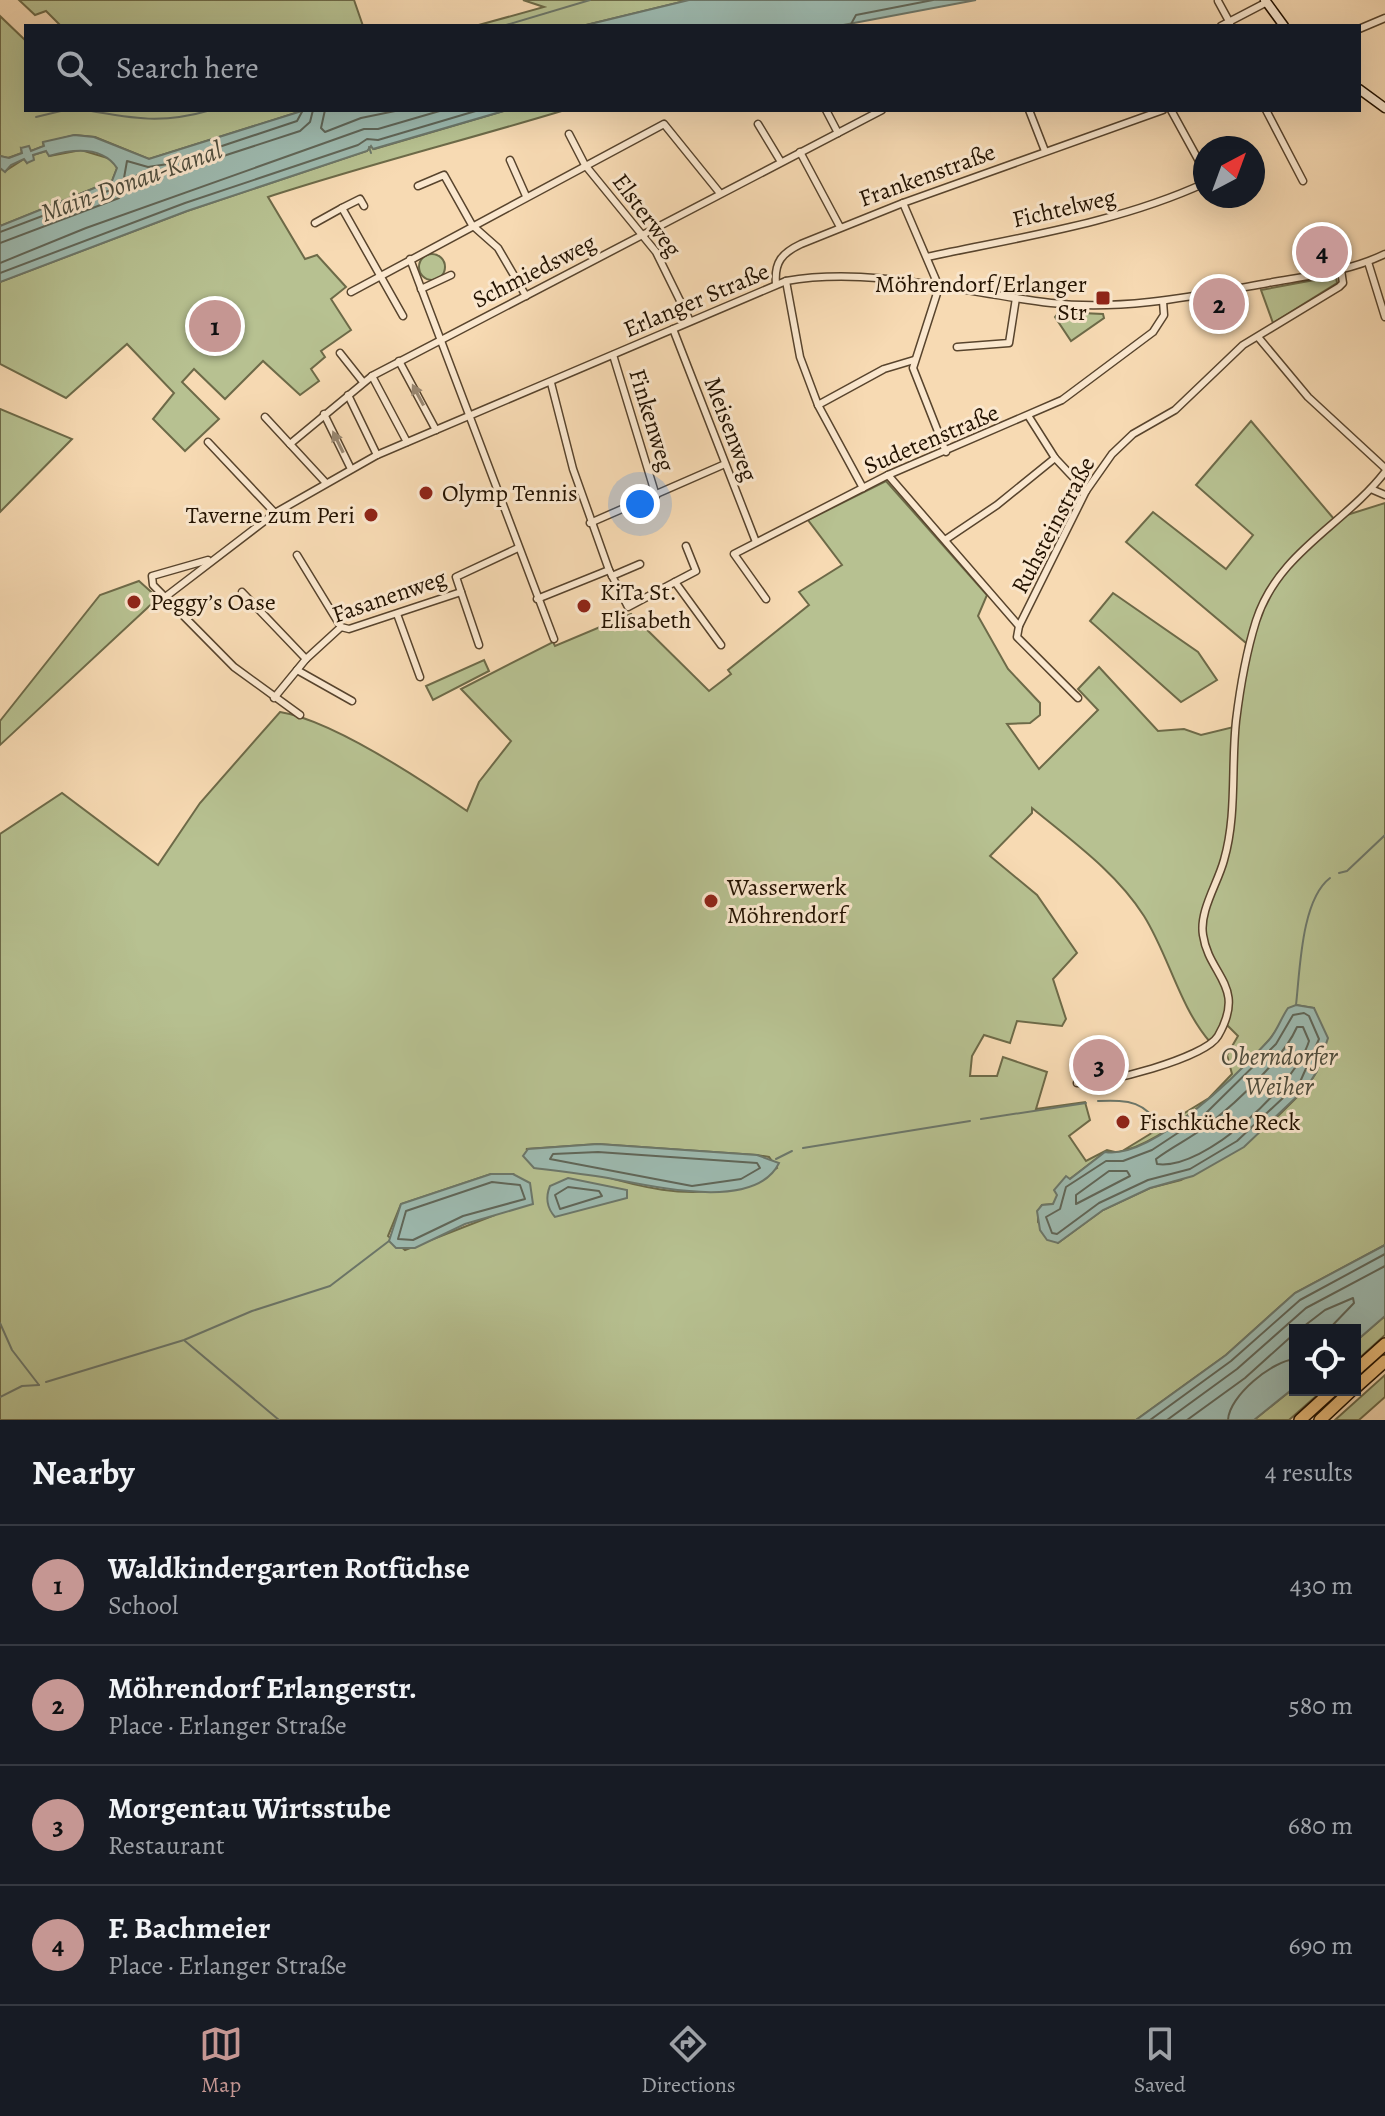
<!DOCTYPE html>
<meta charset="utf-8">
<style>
:root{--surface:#171b24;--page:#242831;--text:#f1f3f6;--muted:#9ea1a6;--line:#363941;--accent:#c59692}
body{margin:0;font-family:Alegreya,serif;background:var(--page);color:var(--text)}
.controls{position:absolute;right:24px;bottom:24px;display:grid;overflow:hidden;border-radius:0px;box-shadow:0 8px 32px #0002}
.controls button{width:72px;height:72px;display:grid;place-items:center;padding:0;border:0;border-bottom:2px solid var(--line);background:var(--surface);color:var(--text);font:40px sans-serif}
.compass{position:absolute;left:1193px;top:136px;width:72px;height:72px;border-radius:50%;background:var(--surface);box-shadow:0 8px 32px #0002;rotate:41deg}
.you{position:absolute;left:640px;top:504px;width:28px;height:28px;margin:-20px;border:6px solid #fff;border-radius:50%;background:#1a73e8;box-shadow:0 0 0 12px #1a73e833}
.badge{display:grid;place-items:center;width:52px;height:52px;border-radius:50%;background:var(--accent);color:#111;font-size:26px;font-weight:700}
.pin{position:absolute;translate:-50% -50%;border:4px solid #fff;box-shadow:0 2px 8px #0006}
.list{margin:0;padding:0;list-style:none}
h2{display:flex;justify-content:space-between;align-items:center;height:104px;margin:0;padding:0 32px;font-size:34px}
h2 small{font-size:26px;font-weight:400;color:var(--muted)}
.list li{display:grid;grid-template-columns:52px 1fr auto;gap:24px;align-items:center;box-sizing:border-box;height:120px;padding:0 32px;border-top:2px solid var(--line)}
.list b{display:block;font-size:30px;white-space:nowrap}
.list p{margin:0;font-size:26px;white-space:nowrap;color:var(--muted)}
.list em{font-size:26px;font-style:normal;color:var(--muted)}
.icon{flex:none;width:44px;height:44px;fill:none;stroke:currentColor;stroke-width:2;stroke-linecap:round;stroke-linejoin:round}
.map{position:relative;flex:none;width:1385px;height:1420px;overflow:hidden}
.search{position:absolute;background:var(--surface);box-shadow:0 8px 32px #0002;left:24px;right:24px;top:24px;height:88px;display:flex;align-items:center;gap:20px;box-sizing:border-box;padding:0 28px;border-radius:0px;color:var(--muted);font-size:30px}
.sheet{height:584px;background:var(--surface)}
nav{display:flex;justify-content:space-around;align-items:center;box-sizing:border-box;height:112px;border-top:2px solid var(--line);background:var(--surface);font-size:22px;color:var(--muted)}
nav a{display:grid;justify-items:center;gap:4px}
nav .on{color:var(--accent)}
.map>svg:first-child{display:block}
</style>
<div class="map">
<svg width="1385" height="1420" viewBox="0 0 1385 1420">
<rect width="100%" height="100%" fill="#f7dab3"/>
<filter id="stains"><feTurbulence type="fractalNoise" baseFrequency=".0025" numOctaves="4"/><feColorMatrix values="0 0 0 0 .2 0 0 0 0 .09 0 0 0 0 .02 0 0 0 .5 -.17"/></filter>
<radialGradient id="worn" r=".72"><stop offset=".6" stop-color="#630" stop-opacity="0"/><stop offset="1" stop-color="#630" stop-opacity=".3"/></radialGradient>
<!-- green -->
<g fill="#b7c191" stroke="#6d6a48" stroke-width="2" fill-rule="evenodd">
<polygon points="19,0 354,0 363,26 61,26 46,11 35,15"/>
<polygon points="523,0 689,0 582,26 475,26 544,7"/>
<polygon points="0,16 26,41 26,110 305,110 149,159 95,137 75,135 43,143 44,146 31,151 21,148 22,153 8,158 0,156"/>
<path d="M507 110H565C466 140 366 165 268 197L305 259 317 255 346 287 331 299 351 330 321 351 325 357 311 369 319 381 300 395 263 361 225 399 194 369 182 382 219 419 185 451 153 419 174 393 127 344 66 398 0 364V282L187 211 367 151 371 146 374 149Z"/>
<polygon points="81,150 111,159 117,168 112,181 0,226 0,168 5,171 24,159 27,163 33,155 46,151 50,156"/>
<circle cx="432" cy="267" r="13"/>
<polygon points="1336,276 1337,283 1273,323 1261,290"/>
<polygon points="1059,312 1103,314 1104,318 1071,341 1055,317"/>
<polygon points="0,409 72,439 0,512"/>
<path d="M1251 421 1334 519 1385 503V1245L1295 1293 1226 1355 1136 1420H0V834L62 793 158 865 200 803 280 712C331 720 422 780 467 811L479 782 511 741 461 689 553 642 555 646 631 614 709 691 731 674 728 670 809 605 799 592 842 565 808 520 886 481 987 595 978 616 1008 669 1040 703V715L1030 723 1007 724 1039 769 1098 710 1078 689 1099 667 1158 731 1184 729 1201 735 1238 726 1246 643 1126 542 1153 512 1226 569 1253 535 1196 485ZM1032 808C1072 841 1116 872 1144 916 1169 956 1179 1006 1210 1042L1225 1023 1238 1036 1227 1055 1232 1074 1209 1098 1119 1153 1107 1150 1086 1161 1069 1136 1090 1120 1085 1102 1036 1109 1047 1072 1003 1057 997 1076H970L972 1056 984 1035 1010 1043 1017 1021 1062 1026 1066 1019 1053 979 1077 953 1037 895 990 856 1032 813ZM1296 1005 1314 1008 1317 1071 1307 1087 1279 1115 1248 1140 1181 1180 1150 1188 1103 1210 1058 1243 1038 1222V1211L1042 1205 1053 1204 1070 1179 1105 1152C1150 1159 1242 1073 1270 1039 1280 1026 1283 1016 1296 1005ZM598 1144 757 1155 769 1157 777 1168C701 1219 604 1177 526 1149ZM491 1174H513L495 1215 405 1250 388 1236 401 1204Z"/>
<polygon points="139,581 158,598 0,745 0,721 100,595"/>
<polygon points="1113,593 1198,652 1217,680 1181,702 1090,621"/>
<polygon points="484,660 489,671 433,700 426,686"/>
<polygon points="1385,1316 1385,1335 1355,1362 1355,1342"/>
<polygon points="1385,1375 1385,1397 1359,1420 1335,1420"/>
<polygon points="1295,1387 1323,1390 1289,1420 1254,1420"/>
</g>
<!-- water -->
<g fill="#9dbab0" stroke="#6c776a" stroke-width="2">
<polygon points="689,0 976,0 838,26 582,26"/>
<path d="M305 110H507L373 149 371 146 367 151 187 211 0 282V226L112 181 117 168C102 146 73 149 49 156L46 151 33 155 34 160 27 163 24 159 11 165 5 172 0 168V156L9 158 22 153 21 148 29 146 31 151 44 146 43 142 74 135 94 137 149 159Z"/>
<path d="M1296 1005 1314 1008 1328 1038 1317 1071 1307 1087 1244 1147 1193 1176 1150 1188 1103 1210 1058 1243 1047 1240 1040 1230 1037 1211 1042 1205 1053 1204 1057 1195 1054 1190 1066 1176 1070 1179 1105 1152C1152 1160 1238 1074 1269 1040 1277 1031 1281 1018 1288 1008Z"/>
<path d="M598 1144 757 1155 779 1163C755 1213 648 1185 608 1178 583 1174 558 1171 534 1168L523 1156 528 1149Z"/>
<polygon points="491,1174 513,1174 530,1183 533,1204 465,1224 415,1248 396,1248 389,1241 401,1204"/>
<path d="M568 1178 627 1190V1198L555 1217C547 1208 545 1198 550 1186Z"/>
<polygon points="1385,1245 1385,1316 1355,1342 1355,1330 1295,1330 1295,1387 1254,1420 1136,1420 1226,1355 1295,1293"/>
</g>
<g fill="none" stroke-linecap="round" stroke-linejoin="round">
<!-- shore -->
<g stroke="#606658" stroke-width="2">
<polyline points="850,26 856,15 933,0"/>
<polyline points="325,110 321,128 325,132 361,118 400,110"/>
<polyline points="0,232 116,188 124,178 127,161 148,167 168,164 297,121 303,110"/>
<polyline points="0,243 119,198 137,175 171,173 300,131 310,122 313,110"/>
<polyline points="0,263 86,228 364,129 378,129 443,110"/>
<polyline points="0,273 185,203 358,145 367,139 378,140 479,110"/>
<polygon points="1304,1013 1309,1016 1319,1039 1300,1082 1237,1141 1190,1169 1148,1180 1099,1203 1057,1234 1052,1233 1046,1217 1060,1209 1066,1187 1106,1161 1123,1161 1152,1150 1202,1117 1276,1044 1293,1015"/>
<path d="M1297 1027H1303L1309 1041C1296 1084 1205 1171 1157 1164L1156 1159C1173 1146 1193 1137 1209 1124 1237 1102 1283 1059 1297 1027Z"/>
<polygon points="598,1152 757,1163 760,1168 741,1179 692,1186 550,1159 553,1154"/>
<polygon points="1109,1171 1127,1171 1130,1176 1076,1204 1076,1195"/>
<polygon points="492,1182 520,1185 525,1199 463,1216 413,1240 398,1239 406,1211"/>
<polygon points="568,1187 599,1191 602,1196 560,1209 555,1195"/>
<polyline points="1299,1330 1325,1310 1353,1298 1354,1303 1328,1330"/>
<polyline points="1150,1420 1231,1361 1300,1300 1385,1254"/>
<polyline points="1167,1420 1237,1369 1306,1308 1385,1266"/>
<polyline points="1187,1420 1245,1378 1295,1333"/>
<path d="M1228 1420C1229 1396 1272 1361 1295 1359"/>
</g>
<!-- stream -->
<g stroke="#6c776a" stroke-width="2">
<polyline points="503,26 590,0"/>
<path d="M86 110C135 119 163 124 211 110"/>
<polyline points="36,117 65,110"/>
<polyline points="369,147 371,153"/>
<polyline points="1339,873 1347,871 1385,835"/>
<path d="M1296 1005C1300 971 1301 900 1330 878"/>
<path d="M1098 1101C1131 1100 1143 1101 1164 1129"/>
<polyline points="981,1119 1086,1103"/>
<polyline points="803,1148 970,1121"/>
<polyline points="776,1159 792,1151"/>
<polyline points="0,1323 12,1350 39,1385"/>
<polyline points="185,1341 279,1420"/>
<polyline points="46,1382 184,1340 252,1311 330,1286 389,1241"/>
<polyline points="1298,1390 1298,1392"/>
<polyline points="0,1397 22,1386 39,1385"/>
</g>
<!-- street casing -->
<g stroke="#58442d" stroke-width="9">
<g id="street">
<polyline points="1218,1 1230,23"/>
<polyline points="1221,26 1267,2"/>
<polyline points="1359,29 1385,18"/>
<polyline points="826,110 838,133"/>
<polyline points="1029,110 1045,151"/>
<polyline points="1171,110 1205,172"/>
<polyline points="1266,110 1303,181"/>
<polyline points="758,124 781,162"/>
<polyline points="569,134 585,165 656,252 690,321"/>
<polyline points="800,152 840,227"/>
<polyline points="510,160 526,196"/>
<polyline points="418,186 444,175 472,225 498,248 526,296"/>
<polyline points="903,203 939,287 913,368 946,452"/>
<polyline points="342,208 360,199 364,206"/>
<polyline points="315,223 342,208 403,316"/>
<path d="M927 257C1020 237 1118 223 1205 183"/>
<polyline points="410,259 554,639"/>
<polyline points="1368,262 1385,317"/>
<polyline points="786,281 800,357 818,405 863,488"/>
<path d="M776 284C774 262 782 253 801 244L903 203 1163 110"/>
<polyline points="421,289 451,275"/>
<polyline points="351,292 664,124 719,192"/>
<polyline points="673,329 756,542"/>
<polyline points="1258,337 1308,397 1385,468"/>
<polyline points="957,347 1009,343 1016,298"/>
<polyline points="340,353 363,382"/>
<polyline points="613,355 656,496"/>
<polyline points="399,361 436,430"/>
<polyline points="372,376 407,442"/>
<polyline points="348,395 377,455"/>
<polyline points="818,405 884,369 914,360"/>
<polyline points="324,414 351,469"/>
<polyline points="265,417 326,483"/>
<polyline points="1029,417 1055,458 1086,491"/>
<polyline points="208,442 275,513"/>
<polyline points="290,444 372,376 882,110"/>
<polyline points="888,475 1019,626 1017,637 1078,698"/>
<polyline points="1371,489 1385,495"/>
<polyline points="590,523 725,464"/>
<polyline points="945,540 997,505 1055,458"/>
<polyline points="297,555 341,627"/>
<polyline points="208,560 152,576 153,585 234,667 300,715"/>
<polyline points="609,570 628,607 675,582 721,645"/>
<polyline points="612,576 640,564"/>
<polyline points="675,582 696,571 686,546"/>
<polyline points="242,592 306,659"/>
<polyline points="461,592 479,645"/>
<path d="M164 598 275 513 377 455 786 281C872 266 965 293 1051 303 1124 311 1195 296 1268 283 1307 276 1348 272 1385 254"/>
<polyline points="537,599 609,570 573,469 551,383"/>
<polyline points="766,599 734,554 888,475 1062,400 1153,332 1164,315 1163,301"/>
<polyline points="397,614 420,677"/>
<polyline points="1019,626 1086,491 1112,454 1133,434 1175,410 1243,345 1339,287 1343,283 1341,270"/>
<polyline points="297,670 352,701"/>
<polyline points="274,698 306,659 341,627 349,629 461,592 456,577 518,548"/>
<path d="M1077 1083C1103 1085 1205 1058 1218 1036 1247 986 1209 976 1203 935 1199 911 1218 883 1224 860 1237 815 1231 767 1236 721 1240 688 1246 653 1256 621 1278 552 1344 525 1385 472"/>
</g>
</g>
<!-- secondary casing -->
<g stroke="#231200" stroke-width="11">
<g id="secondary">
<polyline points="1265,0 1284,26"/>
<polyline points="1359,89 1385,108"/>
</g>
</g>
<!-- highway casing -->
<g stroke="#231200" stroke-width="14">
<g id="highway">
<polyline points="1355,1371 1385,1344"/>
<polyline points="1355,1388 1385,1361"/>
<polyline points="1300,1420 1333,1390"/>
<polyline points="1320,1420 1352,1390"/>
</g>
</g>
<!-- street -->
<use href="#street" stroke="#fae7ce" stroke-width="6"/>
<!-- secondary -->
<use href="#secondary" stroke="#fae7ce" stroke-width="8"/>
<!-- highway -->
<use href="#highway" stroke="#ecbd7a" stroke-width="11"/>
</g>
<!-- one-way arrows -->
<defs><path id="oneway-solid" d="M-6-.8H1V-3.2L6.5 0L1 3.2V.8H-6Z" transform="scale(2)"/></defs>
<g fill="#998771">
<use href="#oneway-solid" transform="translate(418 395) rotate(-118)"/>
<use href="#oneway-solid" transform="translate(338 442) rotate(-116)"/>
</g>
<!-- markers -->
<g fill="#8f2418" stroke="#fae7ce" stroke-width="3">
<rect x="1095" y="290" width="16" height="16" rx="4"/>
<circle cx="426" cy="493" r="8"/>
<circle cx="371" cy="515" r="8"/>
<circle cx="134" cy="602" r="8"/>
<circle cx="584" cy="606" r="8"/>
<circle cx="711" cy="901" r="8"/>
<circle cx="1123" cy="1122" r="8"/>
</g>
<g text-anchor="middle" stroke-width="6" stroke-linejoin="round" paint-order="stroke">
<!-- street labels -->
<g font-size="24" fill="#231200" stroke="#fae7ce">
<text transform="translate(927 175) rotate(-20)" y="8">Frankenstraße</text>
<text transform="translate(1064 208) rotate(-13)" y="8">Fichtelweg</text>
<text transform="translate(647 215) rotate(53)" y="8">Elsterweg</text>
<text transform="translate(534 271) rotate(-27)" y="8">Schmiedsweg</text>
<text transform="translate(696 300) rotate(-23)" y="8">Erlanger Straße</text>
<text transform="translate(652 420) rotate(73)" y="8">Finkenweg</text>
<text transform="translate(731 429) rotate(69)" y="8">Meisenweg</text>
<text transform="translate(931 439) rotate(-23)" y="8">Sudetenstraße</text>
<text transform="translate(1053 525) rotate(-62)" y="8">Ruhsteinstraße</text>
<text transform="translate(389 596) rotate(-19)" y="8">Fasanenweg</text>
</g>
<!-- poi labels -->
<g font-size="24" fill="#231200" stroke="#fae7ce" text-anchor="start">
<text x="1087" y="292" text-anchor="end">Möhrendorf/Erlanger<tspan x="1087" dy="28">Str</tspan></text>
<text x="442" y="501">Olymp Tennis</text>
<text x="355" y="523" text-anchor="end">Taverne zum Peri</text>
<text x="600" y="600">KiTa St.<tspan x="600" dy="28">Elisabeth</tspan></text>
<text x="150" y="610">Peggy’s Oase</text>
<text x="727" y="895">Wasserwerk<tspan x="727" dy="28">Möhrendorf</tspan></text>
<text x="1139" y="1130">Fischküche Reck</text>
</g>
<!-- water labels -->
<g font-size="26" font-style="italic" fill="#4e4d3e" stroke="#fae7ce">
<text transform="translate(131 181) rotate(-20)" y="9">Main-Donau-Kanal</text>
<text x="1279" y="1065">Oberndorfer<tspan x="1279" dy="30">Weiher</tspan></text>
</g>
</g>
<rect width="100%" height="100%" filter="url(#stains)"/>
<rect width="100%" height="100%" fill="url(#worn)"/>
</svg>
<div class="controls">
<button><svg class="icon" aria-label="locate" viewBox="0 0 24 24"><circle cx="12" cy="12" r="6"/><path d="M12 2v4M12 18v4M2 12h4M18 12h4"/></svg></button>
</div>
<svg class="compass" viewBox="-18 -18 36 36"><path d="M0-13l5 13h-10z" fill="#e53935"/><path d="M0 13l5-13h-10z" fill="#9ea1a6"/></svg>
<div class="you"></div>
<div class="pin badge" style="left:215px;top:326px">1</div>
<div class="pin badge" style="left:1219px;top:304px">2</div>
<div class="pin badge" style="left:1099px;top:1065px">3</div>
<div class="pin badge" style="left:1322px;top:252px">4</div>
<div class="search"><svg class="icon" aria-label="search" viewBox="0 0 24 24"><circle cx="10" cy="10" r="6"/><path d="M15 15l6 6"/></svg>Search here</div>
</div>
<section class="sheet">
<h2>Nearby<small>4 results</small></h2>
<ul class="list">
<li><span class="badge">1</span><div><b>Waldkindergarten Rotfüchse</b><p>School</p></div><em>430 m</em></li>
<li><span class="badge">2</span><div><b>Möhrendorf Erlangerstr.</b><p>Place · Erlanger Straße</p></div><em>580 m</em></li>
<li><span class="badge">3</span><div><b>Morgentau Wirtsstube</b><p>Restaurant</p></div><em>680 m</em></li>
<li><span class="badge">4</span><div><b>F. Bachmeier</b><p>Place · Erlanger Straße</p></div><em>690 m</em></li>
</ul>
</section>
<nav>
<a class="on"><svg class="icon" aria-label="map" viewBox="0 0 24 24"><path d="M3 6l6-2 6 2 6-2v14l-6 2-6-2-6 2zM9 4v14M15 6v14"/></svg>Map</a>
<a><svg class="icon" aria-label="directions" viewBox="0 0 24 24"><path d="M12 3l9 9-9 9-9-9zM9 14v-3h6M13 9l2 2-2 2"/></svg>Directions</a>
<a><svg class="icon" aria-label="saved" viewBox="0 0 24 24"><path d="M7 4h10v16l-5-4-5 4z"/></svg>Saved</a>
</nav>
